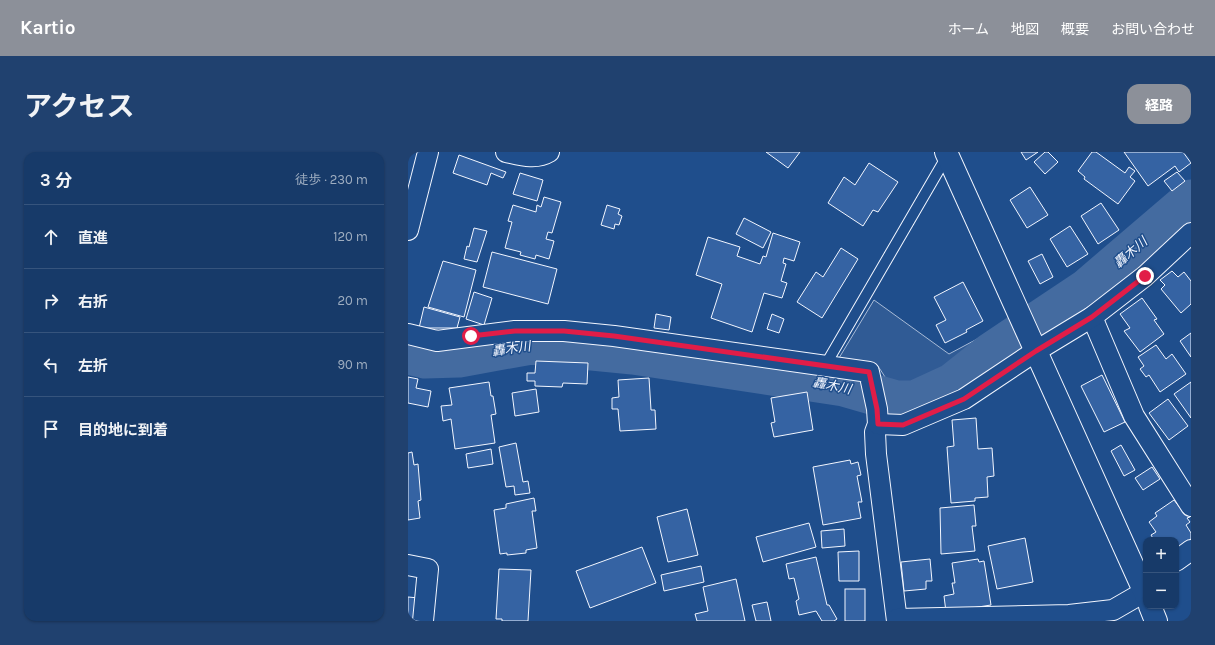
<!DOCTYPE html>
<html lang="ja">
<meta charset="utf-8">
<style>
:root{--surface:#173a69;--page:#20416f;--text:#f1f3f6;--muted:#9eadc0;--line:#36547d;--accent:#8c9099}
body{margin:0;font-family:Karla,"Noto Sans JP",sans-serif;background:var(--page);color:var(--text)}
.controls{position:absolute;right:12px;bottom:12px;display:grid;overflow:hidden;border-radius:8px;box-shadow:0 1px 3px #0004}
.controls button{width:36px;height:36px;display:grid;place-items:center;padding:0;border:0;border-bottom:1px solid var(--line);background:var(--surface);color:var(--text);font:20px sans-serif}
.stop{position:absolute;width:12px;height:12px;margin:-9px;border:3px solid #e11d48;border-radius:50%;background:#fff}
.stop.end{background:#e11d48;border-color:#fff;box-shadow:0 1px 4px #0008}
.list{margin:0;padding:0;list-style:none}
h2{display:flex;justify-content:space-between;align-items:center;height:52px;margin:0;padding:0 16px;font-size:17px}
h2 small{font-size:13px;font-weight:400;color:var(--muted)}
.list li{display:grid;grid-template-columns:26px 1fr auto;gap:12px;align-items:center;box-sizing:border-box;height:64px;padding:0 16px;border-top:1px solid var(--line)}
.list b{display:block;font-size:15px;white-space:nowrap}
.list em{font-size:13px;font-style:normal;color:var(--muted)}
.icon{flex:none;width:22px;height:22px;fill:none;stroke:currentColor;stroke-width:2;stroke-linecap:round;stroke-linejoin:round}
.map{position:relative;flex:none;width:783px;height:469px;overflow:hidden;border-radius:12px}
header{display:flex;align-items:center;gap:24px;box-sizing:border-box;height:56px;padding:0 20px;background:var(--accent);color:#fff}
header strong{font-size:19px}
nav{display:flex;gap:22px;margin-inline-start:auto;font-size:14px}
.intro{display:flex;align-items:center;justify-content:space-between;box-sizing:border-box;height:96px;padding:0 24px}
h1{margin:0;font-size:28px}
.button{padding:10px 18px;border-radius:12px;background:var(--accent);color:#fff;font-size:14px;font-weight:700}
main{display:flex;gap:24px;padding:0 24px}
aside{flex:1;background:var(--surface);border-radius:12px;box-shadow:0 1px 3px #0004}
.map>svg:first-child{display:block}
</style>
<header>
<strong>Kartio</strong>
<nav><a>ホーム</a><a>地図</a><a>概要</a><a>お問い合わせ</a></nav>
</header>
<div class="intro"><h1>アクセス</h1><a class="button">経路</a></div>
<main>
<aside>
<h2>3 分<small>徒歩 · 230 m</small></h2>
<ul class="list">
<li><svg class="icon" aria-label="ahead" viewBox="0 0 24 24"><path d="M12 20V5M6 11l6-6 6 6"/></svg><div><b>直進</b></div><em>120 m</em></li>
<li><svg class="icon" aria-label="right" viewBox="0 0 24 24"><path d="M7 20v-9h11M14 6l5 5-5 5"/></svg><div><b>右折</b></div><em>20 m</em></li>
<li><svg class="icon" aria-label="left" viewBox="0 0 24 24"><path d="M17 20v-9H6M10 6l-5 5 5 5"/></svg><div><b>左折</b></div><em>90 m</em></li>
<li><svg class="icon" aria-label="arrive" viewBox="0 0 24 24"><path d="M6 21V4h12l-3 4 3 4H6"/></svg><div><b>目的地に到着</b></div></li>
</ul>
</aside>
<div class="map">
<svg width="783" height="469" viewBox="0 0 783 469">
<rect width="100%" height="100%" fill="#1f4e8c"/>
<!-- built -->
<polygon fill="#305b95" stroke="#a8bbd7" points="466,148 541,202 586,178 541,220 484,236 470,214 431,206"/>
<g fill="none" stroke-linecap="round" stroke-linejoin="round">
<!-- river -->
<polyline stroke="#446ba0" stroke-width="41" points="0,202 17,206 51,205 123,192 225,202 436,234 488,249 507,249 544,232 583,201 679,137 783,48"/>
</g>
<!-- building -->
<g fill="#3563a3" stroke="#f2f6ff">
<polygon points="358,0 392,0 380,16"/>
<polygon points="613,0 630,0 618,8"/>
<polygon points="637,0 640,0 650,10 637,22 626,10"/>
<polygon points="684,0 688,0 717,21 721,15 727,19 722,25 727,29 710,52 676,27 677,25 670,19"/>
<polygon points="716,0 775,0 783,11 771,20 767,14 740,34"/>
<polygon points="51,3 98,20 95,26 83,21 79,33 45,21"/>
<polygon points="461,11 490,30 470,60 465,58 455,74 420,51 436,25 447,33"/>
<polygon points="769,20 777,29 764,39 756,29"/>
<polygon points="112,21 135,28 129,49 105,42"/>
<polygon points="622,35 640,63 619,76 602,48"/>
<polygon points="136,45 153,50 144,81 140,80 138,87 146,89 141,107 128,103 127,107 112,103 113,100 97,96 104,70 100,69 105,53 128,60 129,53 133,55"/>
<polygon points="693,51 711,78 690,92 673,64"/>
<polygon points="199,53 212,57 210,62 214,64 211,73 207,72 206,77 193,73"/>
<polygon points="336,66 363,80 355,96 328,82"/>
<polygon points="662,74 680,102 659,115 642,87"/>
<polygon points="66,76 79,79 69,110 56,107 59,94 61,95"/>
<polygon points="365,81 392,90 386,109 376,106 375,111 378,112 373,129 379,131 374,146 356,141 344,180 303,166 314,132 288,123 300,85 332,95 329,104 352,112 355,104 358,105"/>
<polygon points="433,96 450,107 414,166 389,150 408,120 415,125"/>
<polygon points="84,100 149,117 140,152 75,135"/>
<polygon points="634,102 645,125 632,132 620,109"/>
<polygon points="35,109 68,118 56,165 20,155"/>
<polygon points="764,119 770,125 776,120 783,129 783,152 773,161 753,137 757,133 752,128"/>
<polygon points="555,130 575,169 558,178 559,180 537,191 528,173 538,168 526,145"/>
<polygon points="66,140 84,146 76,173 58,167"/>
<polygon points="734,146 749,167 746,168 756,182 732,200 716,179 722,176 712,162"/>
<polygon points="16,155 52,165 49,176 11,176"/>
<polygon points="248,162 263,165 261,178 246,176"/>
<polygon points="364,162 376,167 371,181 359,177"/>
<polygon points="783,181 783,205 772,189"/>
<polygon points="748,193 758,207 764,202 778,222 752,240 741,223 738,225 732,217 736,214 730,205"/>
<polygon points="128,209 180,211 179,232 155,231 154,235 127,234 127,229 119,229 119,221 127,221"/>
<polygon points="694,223 717,270 696,280 673,234"/>
<polygon points="0,225 10,227 8,236 23,239 20,255 0,251"/>
<polygon points="241,226 243,258 247,258 248,277 212,279 210,257 204,257 204,246 211,245 210,228"/>
<polygon points="81,230 83,244 85,244 88,262 83,263 87,291 47,297 43,267 35,269 33,254 44,253 41,236"/>
<polygon points="783,230 783,266 766,242"/>
<polygon points="128,237 131,260 107,264 104,241"/>
<polygon points="399,240 405,278 366,285 363,271 367,270 363,246"/>
<polygon points="760,247 780,274 761,288 741,261"/>
<polygon points="568,266 570,297 584,296 586,324 579,325 580,345 567,346 567,349 543,351 539,295 546,294 544,268"/>
<polygon points="108,291 115,330 120,329 122,341 107,343 106,334 98,335 91,295"/>
<polygon points="713,293 727,318 716,324 703,299"/>
<polygon points="83,297 85,312 60,316 58,302"/>
<polygon points="4,300 6,313 10,312 13,348 10,349 12,366 0,368 0,301"/>
<polygon points="442,308 443,312 450,310 453,323 449,324 454,350 450,350 453,366 415,373 405,315"/>
<polygon points="744,315 752,327 735,338 727,326"/>
<polygon points="126,346 128,359 124,359 129,396 118,398 118,401 99,403 99,401 92,402 86,358 98,356 98,352"/>
<polygon points="766,348 773,357 775,355 782,365 779,366 782,370 778,373 783,381 783,387 768,397 768,388 746,388 743,383 748,380 741,370 749,364 747,361"/>
<polygon points="566,353 568,374 564,374 567,399 533,402 532,356"/>
<polygon points="279,357 290,403 260,410 249,365"/>
<polygon points="401,371 408,395 355,410 348,385"/>
<polygon points="436,377 437,394 414,396 413,379"/>
<polygon points="617,386 625,430 589,437 580,394"/>
<polygon points="234,395 248,431 182,456 168,419"/>
<polygon points="451,399 451,429 431,429 430,400"/>
<polygon points="408,405 419,453 421,453 429,467 426,469 414,469 408,459 391,463 388,449 391,447 386,426 381,427 378,412"/>
<polygon points="522,407 524,429 518,429 518,437 496,439 493,410"/>
<polygon points="570,407 571,410 576,409 583,453 538,460 536,444 546,442 544,431 547,431 544,411"/>
<polygon points="293,414 296,430 256,439 253,423"/>
<polygon points="91,417 123,418 120,469 94,469 94,467 88,467"/>
<polygon points="328,427 337,469 289,469 287,462 300,459 295,435"/>
<rect x="437" y="437" width="20" height="32"/>
<polygon points="0,445 11,446 9,469 0,469"/>
<polygon points="359,450 363,469 348,469 344,453"/>
</g>
<g fill="none" stroke-linecap="round" stroke-linejoin="round">
<!-- service casing -->
<g stroke="#f2f6ff" stroke-width="12">
<polyline id="service" points="418,212 539,4"/>
</g>
<!-- minor casing -->
<g stroke="#f2f6ff" stroke-width="22">
<g id="minor">
<path d="M98 0C112 3 128 8 141 0"/>
<polyline points="0,78 20,0"/>
<polyline points="684,165 726,264 783,354"/>
<polyline points="0,182 29,189 107,179 156,179 206,184 461,220 469,257 470,272 467,280 468,302 489,469"/>
<polyline points="470,272 495,273 556,247 628,199 684,165 737,124 783,81"/>
<polyline points="768,409 783,398"/>
<polyline points="0,413 20,417 15,469"/>
<polyline points="489,467 661,463 705,458 738,439"/>
</g>
</g>
<!-- tertiary casing -->
<g stroke="#f2f6ff" stroke-width="24">
<g id="tertiary">
<polyline points="538,0 738,443"/>
<polyline points="742,454 748,469"/>
</g>
</g>
<!-- service -->
<use href="#service" stroke="#1f4e8c" stroke-width="10"/>
<!-- minor -->
<use href="#minor" stroke="#1f4e8c" stroke-width="20"/>
<!-- tertiary -->
<use href="#tertiary" stroke="#1f4e8c" stroke-width="22"/>
</g>
<g fill="none" stroke-linecap="round" stroke-linejoin="round">
<!-- route -->
<polyline stroke="#e11d48" stroke-width="5" points="63,184 107,179 156,179 206,184 461,220 469,257 470,272 495,273 556,247 628,199 684,165 737,124"/>
</g>
<g text-anchor="middle" stroke-width="3" stroke-linejoin="round" paint-order="stroke">
<!-- water labels -->
<g font-size="13" font-style="italic" fill="#f2f6ff" stroke="#1f4e8c">
<text transform="translate(722 100) rotate(-41)" y="5">轟木川</text>
<text transform="translate(103 196) rotate(-8)" y="5">轟木川</text>
<text transform="translate(424 233) rotate(11)" y="5">轟木川</text>
</g>
</g>
</svg>
<div class="controls">
<button>+</button>
<button>−</button>
</div>
<div class="stop" style="left:63px;top:184px"></div>
<div class="stop end" style="left:737px;top:124px"></div>
</div>
</main>
